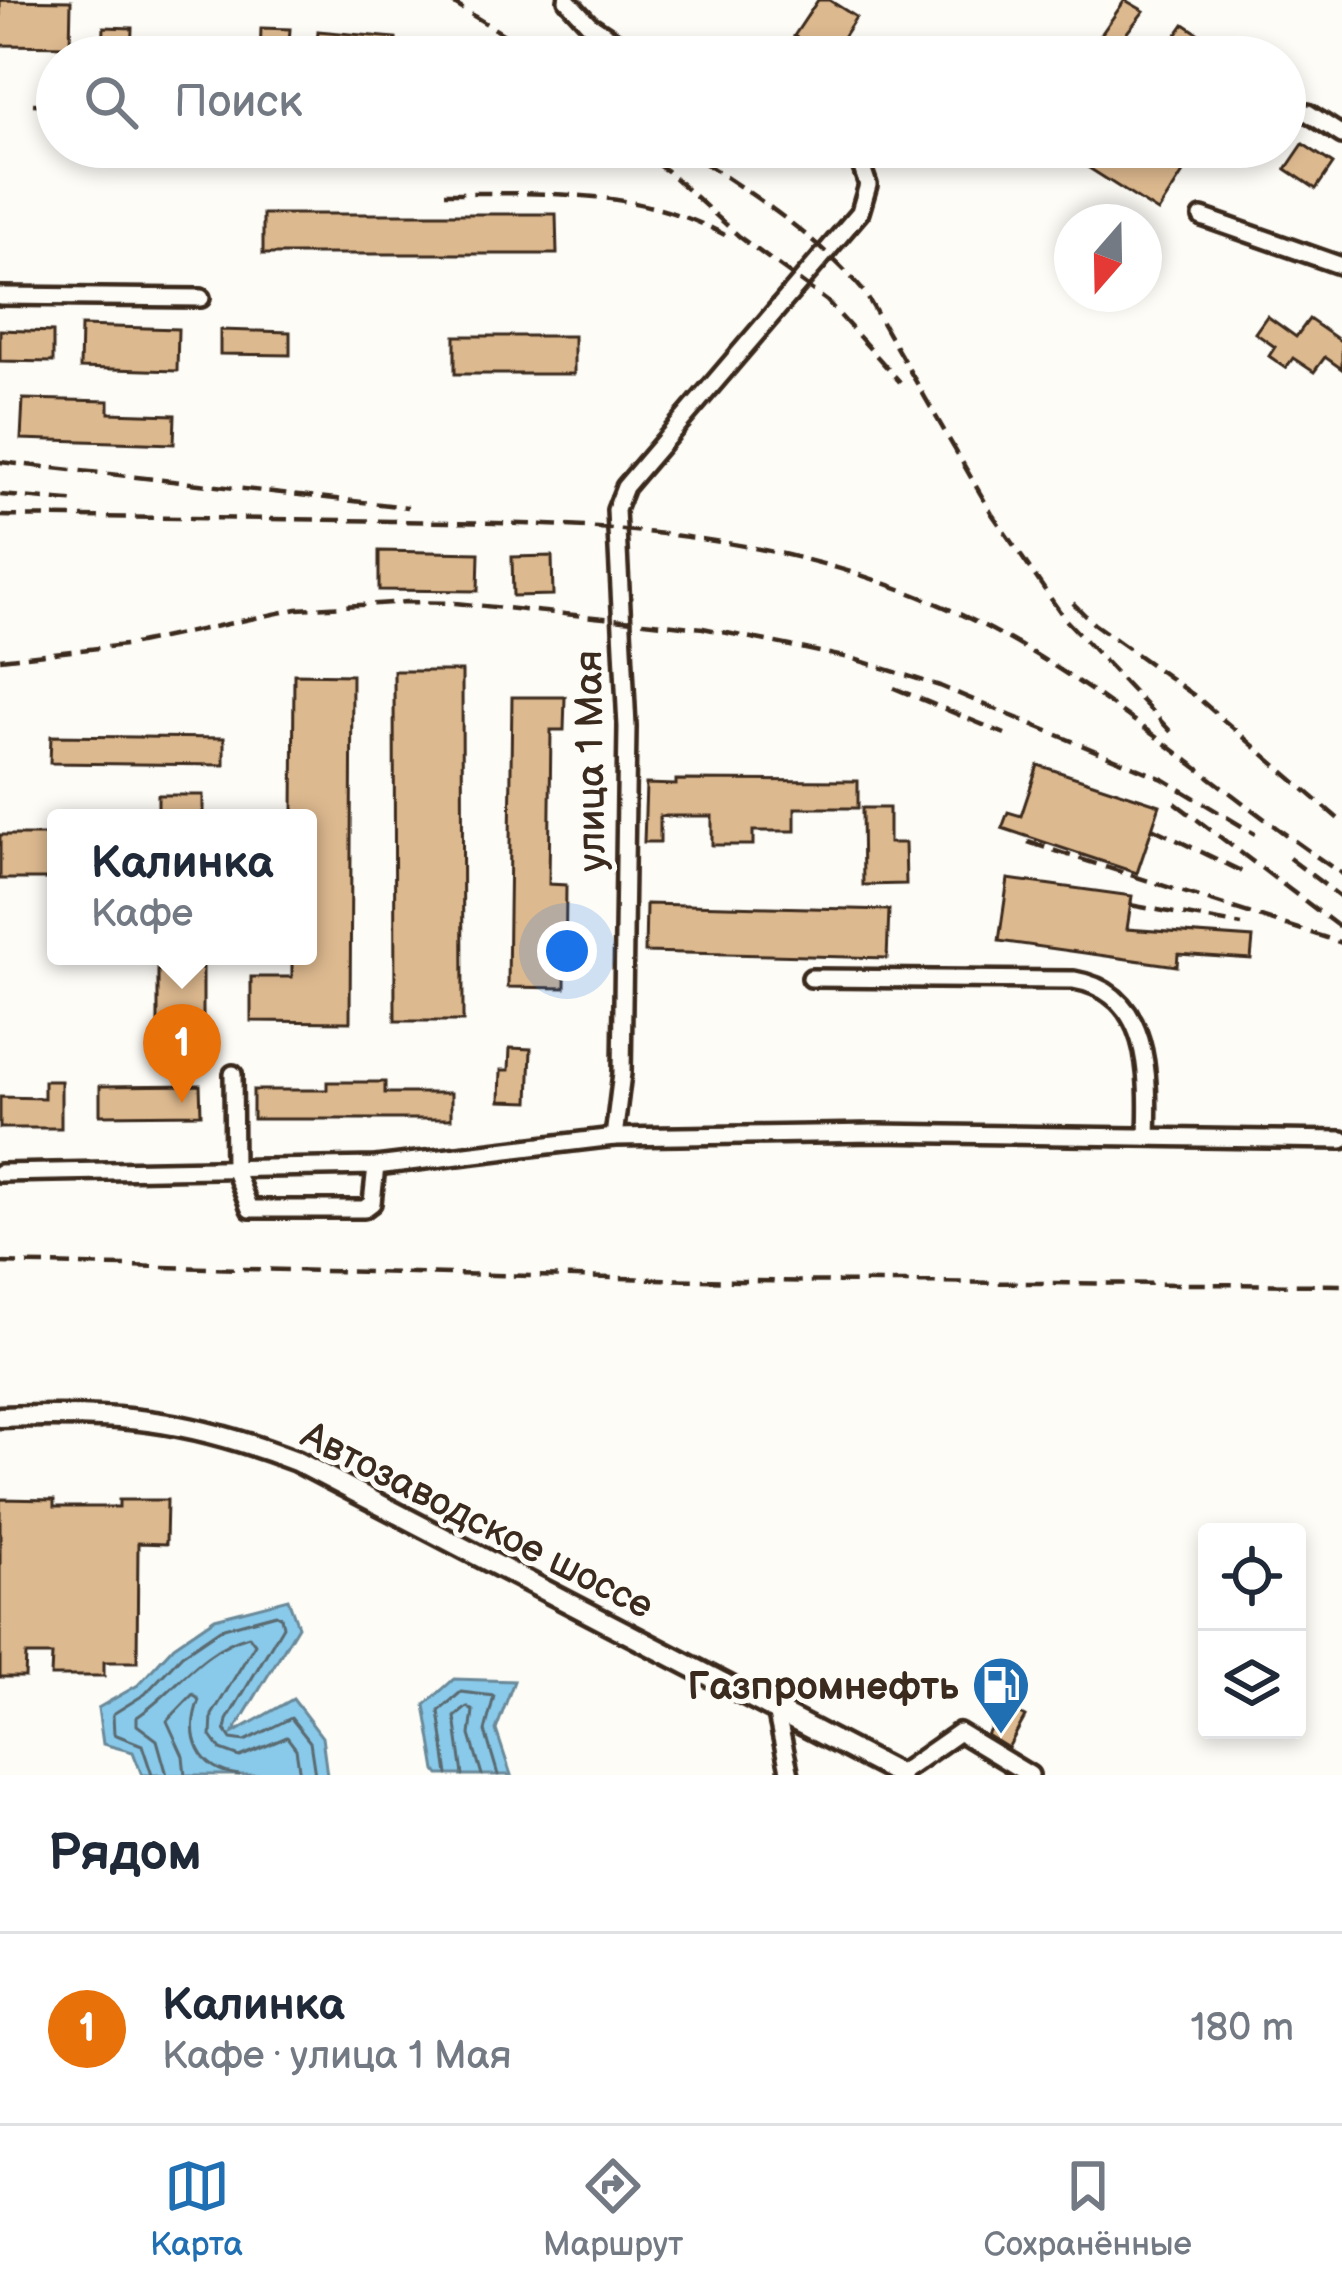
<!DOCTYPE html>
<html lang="ru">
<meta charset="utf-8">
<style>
:root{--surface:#fff;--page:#f2f2f3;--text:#1f2937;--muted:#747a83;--line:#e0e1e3;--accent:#1f6fb2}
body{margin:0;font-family:"Balsamiq Sans",sans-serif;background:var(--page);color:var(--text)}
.controls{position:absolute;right:36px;bottom:36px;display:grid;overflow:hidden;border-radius:12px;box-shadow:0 6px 18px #0003}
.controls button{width:108px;height:108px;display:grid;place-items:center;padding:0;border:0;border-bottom:3px solid var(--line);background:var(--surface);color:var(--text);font:60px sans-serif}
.compass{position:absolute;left:1054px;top:204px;width:108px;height:108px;border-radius:50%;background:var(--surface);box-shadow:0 6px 18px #0003;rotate:200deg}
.you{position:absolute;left:567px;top:951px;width:42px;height:42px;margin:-30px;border:9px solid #fff;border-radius:50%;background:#1a73e8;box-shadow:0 0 0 18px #1a73e833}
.badge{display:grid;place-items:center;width:78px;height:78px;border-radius:50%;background:var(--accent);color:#fff;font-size:39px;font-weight:700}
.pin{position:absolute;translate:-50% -99px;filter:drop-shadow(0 3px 6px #0008)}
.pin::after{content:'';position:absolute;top:63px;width:42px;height:36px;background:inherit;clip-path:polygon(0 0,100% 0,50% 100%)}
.popup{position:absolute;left:47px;top:809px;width:270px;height:156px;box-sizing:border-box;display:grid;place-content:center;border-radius:12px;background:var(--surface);filter:drop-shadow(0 3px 9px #0005);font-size:39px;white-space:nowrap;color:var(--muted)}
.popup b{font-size:45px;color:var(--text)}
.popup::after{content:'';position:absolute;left:50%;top:100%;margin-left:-24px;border:24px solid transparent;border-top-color:var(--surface)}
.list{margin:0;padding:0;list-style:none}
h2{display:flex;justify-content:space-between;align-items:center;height:156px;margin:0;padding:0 48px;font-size:51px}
h2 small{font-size:39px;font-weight:400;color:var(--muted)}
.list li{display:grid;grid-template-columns:78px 1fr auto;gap:36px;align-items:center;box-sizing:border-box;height:192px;padding:0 48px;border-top:3px solid var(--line)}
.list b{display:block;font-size:45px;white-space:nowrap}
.list p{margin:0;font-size:39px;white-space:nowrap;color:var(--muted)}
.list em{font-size:39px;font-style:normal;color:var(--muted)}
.icon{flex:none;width:66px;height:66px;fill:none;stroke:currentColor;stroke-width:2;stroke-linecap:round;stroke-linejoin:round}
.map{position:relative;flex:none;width:1342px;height:1775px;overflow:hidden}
.search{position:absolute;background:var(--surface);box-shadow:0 6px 18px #0003;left:36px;right:36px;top:36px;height:132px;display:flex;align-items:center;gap:30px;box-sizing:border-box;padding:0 42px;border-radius:66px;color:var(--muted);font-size:45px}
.sheet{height:348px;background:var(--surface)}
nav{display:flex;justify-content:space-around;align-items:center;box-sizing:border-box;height:168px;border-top:3px solid var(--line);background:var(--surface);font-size:33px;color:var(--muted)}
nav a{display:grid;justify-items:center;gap:6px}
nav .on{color:var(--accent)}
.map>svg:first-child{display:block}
</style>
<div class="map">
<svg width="1342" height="1775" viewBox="0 0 1342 1775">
<rect width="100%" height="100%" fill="#fdfcf7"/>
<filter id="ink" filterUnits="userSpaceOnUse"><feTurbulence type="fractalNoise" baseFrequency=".00833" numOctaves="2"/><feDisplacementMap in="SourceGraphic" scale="24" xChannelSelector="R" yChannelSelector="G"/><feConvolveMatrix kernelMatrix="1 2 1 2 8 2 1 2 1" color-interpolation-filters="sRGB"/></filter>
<g filter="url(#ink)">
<!-- water -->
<g fill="#89c9ea" stroke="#6a8998" stroke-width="3">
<polygon points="288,1599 298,1626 233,1733 293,1699 322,1737 327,1775 142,1775 133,1752 103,1744 98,1708 138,1685 174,1646 215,1618"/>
<polygon points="454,1679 514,1681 496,1730 511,1775 439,1775 436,1771 425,1705"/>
</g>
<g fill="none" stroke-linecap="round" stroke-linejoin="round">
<!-- shore -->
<g stroke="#5a6a70" stroke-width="3">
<polyline points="152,1775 142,1745 114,1734 113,1714 145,1694 182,1655 220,1629 276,1614 281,1617 283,1626 227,1720 225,1730 231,1739 245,1741 291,1718 310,1742 315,1775"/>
<path d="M167 1775 157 1740 137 1725V1717C176 1691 200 1649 249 1636L255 1644 212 1715 211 1736 221 1750 240 1757 287 1737 296 1749 300 1775"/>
<path d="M185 1775 183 1756 167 1721 193 1694 199 1700C185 1736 198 1770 239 1775"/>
<polyline points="448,1775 439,1711 461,1692 494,1696 485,1731 498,1775"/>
<polyline points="463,1775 455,1717 467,1707 473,1711 470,1735 482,1775"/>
</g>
</g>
<!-- building -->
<g fill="#ddb98f" stroke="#3b2a1e" stroke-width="3">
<polygon points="0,0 71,1 70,46 0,45"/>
<polygon points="818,0 829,0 856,17 830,57 794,36"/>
<polygon points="1125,0 1144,11 1111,53 1096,42"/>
<polygon points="1184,24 1233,57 1161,57"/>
<polygon points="104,27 132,28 131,57 103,57"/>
<polygon points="261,28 290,29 288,57 260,57"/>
<polygon points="318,31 396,38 395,57 316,57"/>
<polygon points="1303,144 1333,164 1316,189 1286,169"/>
<polygon points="1056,147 1184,147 1195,154 1158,212"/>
<polygon points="263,214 556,214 557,254 263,254"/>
<polygon points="1267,316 1296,337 1309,319 1342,342 1342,369 1325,357 1314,372 1293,358 1286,368 1269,356 1275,347 1255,333"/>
<polygon points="81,326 178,329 177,371 80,368"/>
<polygon points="0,330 53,332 53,362 0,361"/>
<polygon points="220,330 290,332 290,355 220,354"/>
<rect x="455" y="336" width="119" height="38"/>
<polygon points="23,399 109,401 109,413 175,415 174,444 21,439"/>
<polygon points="379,551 479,553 478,591 379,590"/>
<polygon points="552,556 553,595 513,596 512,557"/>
<polygon points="394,671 462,671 463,1021 395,1021"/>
<polygon points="294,674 352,675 350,1022 251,1021 251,977 292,977 292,956 308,956 308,818 293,818"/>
<polygon points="512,697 565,697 564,730 551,730 549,884 566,885 565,988 508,987"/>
<polygon points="51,736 224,738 224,765 50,763"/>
<polygon points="1038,765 1160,805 1137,873 1002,828 1008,812 1021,816"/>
<polygon points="676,780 858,781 858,808 795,808 795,831 753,831 753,845 712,845 712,816 660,816 660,842 644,842 646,784 676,785"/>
<rect x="158" y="795" width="45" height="23"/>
<polygon points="862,808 889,808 889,843 905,843 906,884 863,885"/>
<rect x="0" y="835" width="50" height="44"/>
<polygon points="1008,879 1132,896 1127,929 1253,938 1251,959 1178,954 1177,966 999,941"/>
<polygon points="646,904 889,910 887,958 645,952"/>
<rect x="158" y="956" width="45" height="66"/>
<polygon points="510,1048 531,1049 529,1102 500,1101 501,1070 509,1070"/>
<polygon points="44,1081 61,1081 61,1128 0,1128 0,1097 44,1098"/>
<polygon points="327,1082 385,1082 385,1093 451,1093 451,1119 253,1119 253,1090 327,1090"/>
<polygon points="200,1085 201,1114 100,1115 100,1086"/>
<polygon points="0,1499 54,1500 54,1507 119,1507 119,1500 167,1500 166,1544 138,1543 137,1662 104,1662 104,1676 51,1676 52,1655 26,1655 25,1677 0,1677"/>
<polygon points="1004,1705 1025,1717 1008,1748 987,1735"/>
</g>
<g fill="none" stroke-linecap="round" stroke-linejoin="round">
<!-- minor casing -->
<g stroke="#3b2a1e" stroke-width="24">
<g id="minor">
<polyline points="567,0 589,24 639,57"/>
<polyline points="1308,113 1342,135"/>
<polyline points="1202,217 1342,266"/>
<polyline points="0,296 201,298"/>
<path d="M811 978 1074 980C1151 993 1149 1075 1147 1137"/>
<polyline points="233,1074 234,1168 250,1209 364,1209 372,1203 376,1166"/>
<polyline points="614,1137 622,1073 627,727 616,510 625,487 860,212 868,185 855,147"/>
<polyline points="0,1173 376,1166 614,1137 876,1133 1342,1140"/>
<polyline points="776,1710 790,1775"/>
<polyline points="899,1774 959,1732 1030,1775"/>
</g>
</g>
<!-- major casing -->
<g stroke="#3b2a1e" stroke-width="27">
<path id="major" d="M0 1417C118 1413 185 1418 296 1461L900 1775"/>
</g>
<!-- minor -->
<use href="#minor" stroke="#fdfcf7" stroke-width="15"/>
<!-- major -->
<use href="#major" stroke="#fdfcf7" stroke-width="18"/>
<!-- rail -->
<g stroke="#3b2a1e" stroke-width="4.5" stroke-dasharray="18 9" stroke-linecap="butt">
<polyline points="448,0 540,57"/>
<polyline points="33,104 57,105"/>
<polyline points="630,147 667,171 741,238 827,301 900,382"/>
<path d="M680 147C747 191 813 231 865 293L992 514 1065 619 1174 735"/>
<path d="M445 193C544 194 635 187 725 235"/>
<polyline points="0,462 408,507"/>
<polyline points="0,495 79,502"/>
<path d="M0 516C130 518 260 518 391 521 588 524 767 527 951 610 1095 675 1212 787 1342 874"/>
<polyline points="1073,603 1094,624 1198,698 1342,822"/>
<polyline points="0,659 134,644 297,609 407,602 455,603 703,628 854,659 940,686 1163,779 1255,834"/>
<polyline points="894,688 1005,734"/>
<polyline points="1175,803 1342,929"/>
<polyline points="1152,828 1247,874"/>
<polyline points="1028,842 1342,943"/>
<polyline points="1289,858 1342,898"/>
<polyline points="1130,905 1242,925"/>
<polyline points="0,1263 740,1281 1342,1285"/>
</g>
</g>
</g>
<!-- icons -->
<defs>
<g id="fuel-pin" transform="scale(3)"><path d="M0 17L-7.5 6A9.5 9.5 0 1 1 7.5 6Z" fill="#1f6fb2" stroke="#fdfcf7"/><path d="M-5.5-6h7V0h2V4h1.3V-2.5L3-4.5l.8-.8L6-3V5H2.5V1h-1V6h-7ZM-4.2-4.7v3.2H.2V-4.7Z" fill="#fff"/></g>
</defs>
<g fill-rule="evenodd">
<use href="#fuel-pin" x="1001" y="1685"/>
</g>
<g text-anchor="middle" stroke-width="10" stroke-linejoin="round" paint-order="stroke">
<!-- street labels -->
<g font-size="39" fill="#3b2a1e" stroke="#fdfcf7">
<text transform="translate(589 761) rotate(-91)" y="14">улица 1 Мая</text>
<text transform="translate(478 1519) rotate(27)" y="14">Автозаводское шоссе</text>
</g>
<!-- poi labels -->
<g font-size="39" font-weight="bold" fill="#3b2a1e" stroke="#fdfcf7" text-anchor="end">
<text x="959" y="1699">Газпромнефть</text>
</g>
</g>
</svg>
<div class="controls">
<button><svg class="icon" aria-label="locate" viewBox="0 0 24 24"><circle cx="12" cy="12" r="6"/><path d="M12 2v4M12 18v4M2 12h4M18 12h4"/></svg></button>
<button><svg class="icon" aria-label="layers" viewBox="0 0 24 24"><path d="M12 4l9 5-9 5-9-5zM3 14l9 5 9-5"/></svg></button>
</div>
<svg class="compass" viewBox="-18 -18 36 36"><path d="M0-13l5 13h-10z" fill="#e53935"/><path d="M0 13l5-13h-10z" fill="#747a83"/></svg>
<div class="you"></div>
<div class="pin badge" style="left:182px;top:1103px;background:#e8710a">1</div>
<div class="popup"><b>Калинка</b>Кафе</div>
<div class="search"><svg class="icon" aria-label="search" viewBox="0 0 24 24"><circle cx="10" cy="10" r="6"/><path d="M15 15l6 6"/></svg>Поиск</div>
</div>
<section class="sheet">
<h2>Рядом<small></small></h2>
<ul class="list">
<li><span class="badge" style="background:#e8710a">1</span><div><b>Калинка</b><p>Кафе · улица 1 Мая</p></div><em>180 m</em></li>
</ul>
</section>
<nav>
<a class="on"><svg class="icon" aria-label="map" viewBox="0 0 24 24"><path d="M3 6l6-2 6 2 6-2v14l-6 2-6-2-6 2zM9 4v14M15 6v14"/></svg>Карта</a>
<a><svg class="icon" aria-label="directions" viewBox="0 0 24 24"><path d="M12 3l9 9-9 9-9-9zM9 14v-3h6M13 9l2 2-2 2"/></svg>Маршрут</a>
<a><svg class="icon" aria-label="saved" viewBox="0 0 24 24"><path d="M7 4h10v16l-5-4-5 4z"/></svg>Сохранённые</a>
</nav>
